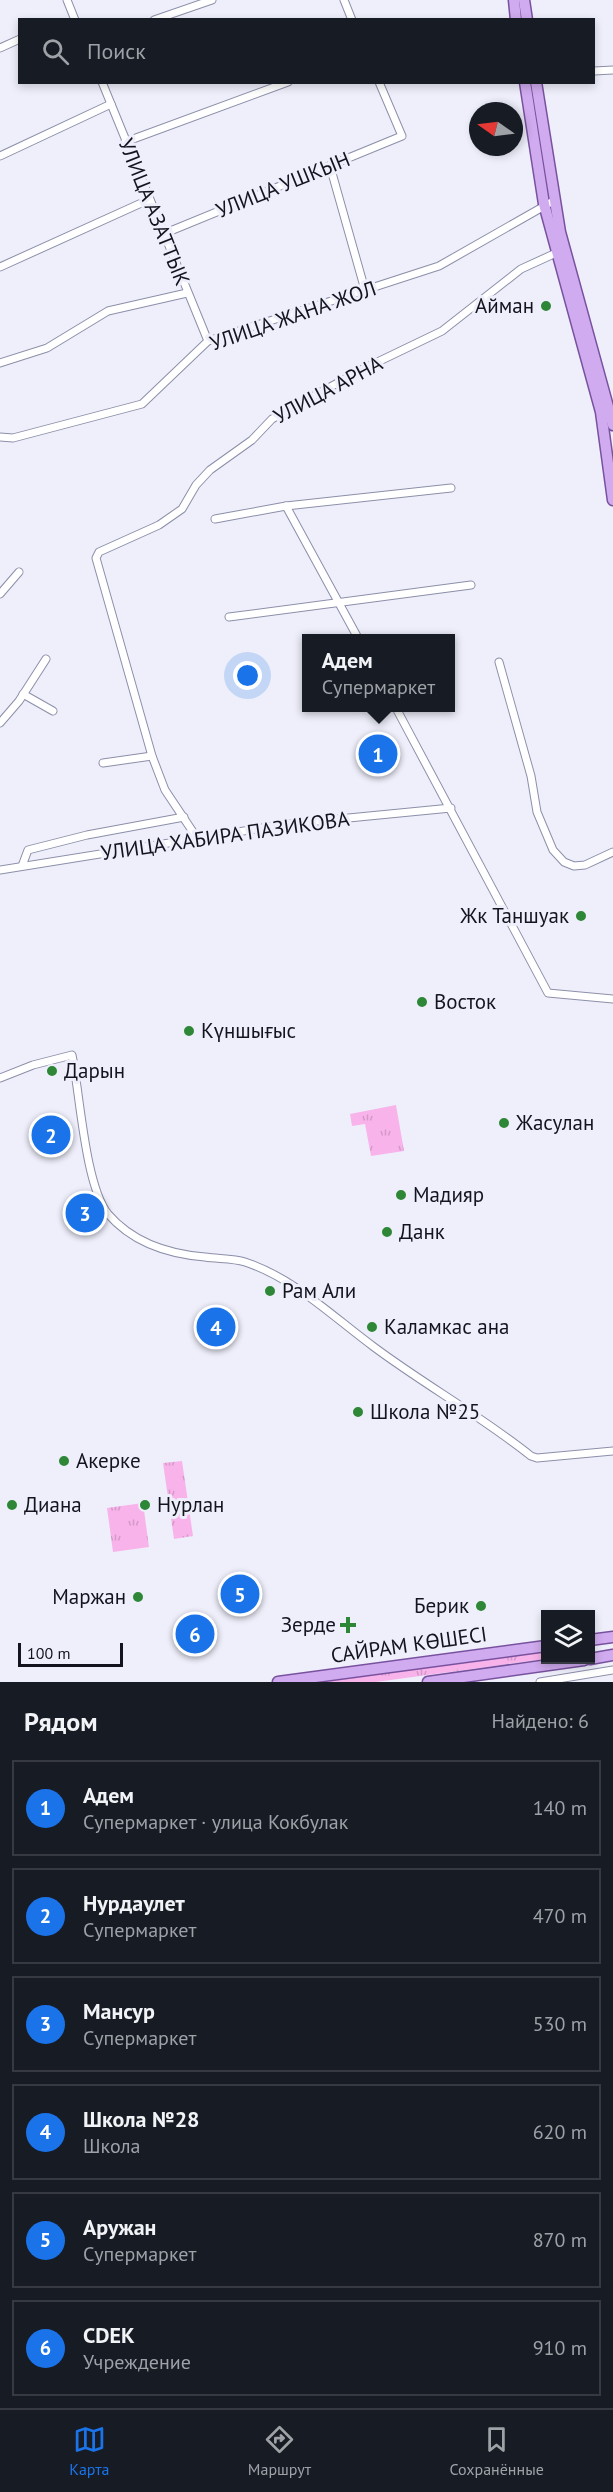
<!DOCTYPE html>
<html lang="ru">
<meta charset="utf-8">
<style>
:root{--surface:#171b24;--page:#242831;--text:#f1f3f6;--muted:#9ea1a6;--line:#363941;--accent:#1a73e8}
body{margin:0;font-family:"PT Sans",sans-serif;background:var(--page);color:var(--text)}
.controls{position:absolute;right:18px;bottom:18px;display:grid;overflow:hidden;border-radius:0px;box-shadow:0 3px 9px #0003}
.controls button{width:54px;height:54px;display:grid;place-items:center;padding:0;border:0;border-bottom:2px solid var(--line);background:var(--surface);color:var(--text);font:30px sans-serif}
.compass{position:absolute;left:469px;top:102px;width:54px;height:54px;border-radius:50%;background:var(--surface);box-shadow:0 3px 9px #0003;rotate:284deg}
.scale{position:absolute;left:18px;bottom:15px;width:105px;box-sizing:border-box;padding-left:6px;border:3px solid #13141e;border-top:0;font-size:16px;line-height:21px;white-space:nowrap;color:#13141e;-webkit-text-stroke:4px #eeeffb;paint-order:stroke}
.you{position:absolute;left:248px;top:676px;width:21px;height:21px;margin:-15px;border:4px solid #fff;border-radius:50%;background:#1a73e8;box-shadow:0 0 0 9px #1a73e833}
.badge{display:grid;place-items:center;width:39px;height:39px;border-radius:50%;background:var(--accent);color:#fff;font-size:20px;font-weight:700}
.pin{position:absolute;translate:-50% -50%;border:3px solid #fff;box-shadow:0 2px 6px #0006}
.popup{position:absolute;left:302px;top:634px;width:153px;height:78px;box-sizing:border-box;display:grid;place-content:center;border-radius:0px;background:var(--surface);filter:drop-shadow(0 2px 4px #0005);font-size:20px;white-space:nowrap;color:var(--muted)}
.popup b{font-size:22px;color:var(--text)}
.popup::after{content:'';position:absolute;left:50%;top:100%;margin-left:-12px;border:12px solid transparent;border-top-color:var(--surface)}
.list{margin:0;padding:0;list-style:none}
h2{display:flex;justify-content:space-between;align-items:center;height:78px;margin:0;padding:0 24px;font-size:26px}
h2 small{font-size:20px;font-weight:400;color:var(--muted)}
.list li{display:grid;grid-template-columns:39px 1fr auto;gap:18px;align-items:center;box-sizing:border-box;height:96px;margin:0 12px 12px;padding:0 12px;border:2px solid var(--line);border-radius:0px}
.list b{display:block;font-size:22px;white-space:nowrap}
.list p{margin:0;font-size:20px;white-space:nowrap;color:var(--muted)}
.list em{font-size:20px;font-style:normal;color:var(--muted)}
.icon{flex:none;width:33px;height:33px;fill:none;stroke:currentColor;stroke-width:2;stroke-linecap:round;stroke-linejoin:round}
.map{position:relative;flex:none;width:613px;height:1682px;overflow:hidden}
.search{position:absolute;background:var(--surface);box-shadow:0 3px 9px #0003;left:18px;right:18px;top:18px;height:66px;display:flex;align-items:center;gap:15px;box-sizing:border-box;padding:0 21px;border-radius:0px;color:var(--muted);font-size:22px}
.sheet{height:726px;background:var(--surface)}
nav{display:flex;justify-content:space-around;align-items:center;box-sizing:border-box;height:84px;border-top:2px solid var(--line);background:var(--surface);font-size:16px;color:var(--muted)}
nav a{display:grid;justify-items:center;gap:3px}
nav .on{color:var(--accent)}
.map>svg:first-child{display:block}
</style>
<div class="map">
<svg width="613" height="1682" viewBox="0 0 613 1682">
<defs>
<pattern id="grass-tufts" width="24" height="20" patternUnits="userSpaceOnUse" patternTransform="scale(1.5)"><rect width="24" height="20" fill="#f8b3ea"/><path d="M3 7l-1-3M5 7V3M7 7l1-3M15 17l-1-3M17 17v-4M19 17l1-3" fill="none" stroke="#d499c8"/></pattern>
</defs>
<rect width="100%" height="100%" fill="#eeeffb"/>
<!-- grass -->
<g fill="url(#grass-tufts)">
<polygon points="396,1105 404,1151 371,1156 365,1124 352,1126 350,1114"/>
<polygon points="182,1461 193,1536 174,1539 163,1463"/>
<polygon points="143,1503 149,1547 113,1552 107,1508"/>
<polygon points="545,1652 545,1659 376,1682 322,1682"/>
</g>
<g fill="none" stroke-linecap="round" stroke-linejoin="round">
<!-- minor casing -->
<g stroke="#8c8fa9" stroke-width="9">
<g id="minor">
<polyline points="67,0 75,20"/>
<polyline points="344,0 352,20"/>
<polyline points="154,20 212,0"/>
<polyline points="0,48 20,39"/>
<polyline points="594,71 613,70"/>
<polyline points="102,82 208,341"/>
<polyline points="125,142 288,82"/>
<polyline points="0,156 111,104"/>
<polyline points="330,166 365,290"/>
<polyline points="163,234 402,136 379,82"/>
<polyline points="0,267 148,200"/>
<polyline points="0,363 47,348 108,311 187,293"/>
<polyline points="0,437 13,438 142,404 208,341 439,266 555,200"/>
<polyline points="286,506 358,638"/>
<polyline points="215,519 286,506 451,488"/>
<polyline points="0,594 19,572"/>
<polyline points="229,617 471,585"/>
<polyline points="499,662 531,776 537,812 553,850 564,862 574,866 585,865 613,852"/>
<polyline points="23,694 53,711"/>
<polyline points="396,708 548,993 613,999"/>
<polyline points="0,723 19,701 46,659"/>
<polyline points="103,763 152,756"/>
<polyline points="197,838 165,790 152,756 96,558 99,552 159,525 182,509 196,485 210,470 252,440 272,419 363,369 442,331 521,269 556,253"/>
<polyline points="22,866 28,850 87,835 184,817"/>
<polyline points="0,870 287,824 451,808"/>
<path d="M0 1078 33 1065 72 1055C80 1094 85 1185 108 1214 133 1243 168 1254 205 1257 218 1259 233 1258 245 1262 294 1278 333 1317 374 1347 425 1385 481 1416 531 1456L537 1458 613 1451"/>
<polyline points="540,1682 613,1670"/>
</g>
</g>
<!-- primary casing -->
<g stroke="#79529f" stroke-width="13">
<g id="primary">
<polyline points="514,0 516,20"/>
<polyline points="524,0 527,20"/>
<polyline points="525,82 544,204 601,412 613,500"/>
<polyline points="536,82 560,232 613,425"/>
<polyline points="590,1640 613,1637"/>
<polyline points="590,1659 613,1655"/>
<polyline points="278,1682 546,1646"/>
<polyline points="428,1682 584,1660"/>
</g>
</g>
<!-- minor -->
<use href="#minor" stroke="#fff" stroke-width="7"/>
<!-- primary -->
<use href="#primary" stroke="#d0abef" stroke-width="10"/>
</g>
<!-- markers -->
<g fill="#2e8737" stroke="#eeeffb" stroke-width="2">
<circle cx="546" cy="306" r="6"/>
<circle cx="581" cy="916" r="6"/>
<circle cx="422" cy="1002" r="6"/>
<circle cx="189" cy="1031" r="6"/>
<circle cx="52" cy="1071" r="6"/>
<circle cx="504" cy="1123" r="6"/>
<circle cx="401" cy="1195" r="6"/>
<circle cx="387" cy="1232" r="6"/>
<circle cx="270" cy="1291" r="6"/>
<circle cx="372" cy="1327" r="6"/>
<circle cx="358" cy="1412" r="6"/>
<circle cx="64" cy="1461" r="6"/>
<circle cx="12" cy="1505" r="6"/>
<circle cx="145" cy="1505" r="6"/>
<circle cx="138" cy="1597" r="6"/>
<circle cx="481" cy="1606" r="6"/>
<path d="M345 1616h6v6h6v6h-6v6h-6v-6h-6v-6h6z"/>
</g>
<g text-anchor="middle" stroke-width="6" stroke-linejoin="round" paint-order="stroke">
<!-- street labels -->
<g font-size="21" fill="#13141e" stroke="#eeeffb">
<text transform="translate(283 185) rotate(-22)" y="7">УЛИЦА УШКЫН</text>
<text transform="translate(154 212) rotate(68)" y="7">УЛИЦА АЗАТТЫК</text>
<text transform="translate(293 316) rotate(-19)" y="7">УЛИЦА ЖАНА ЖОЛ</text>
<text transform="translate(328 390) rotate(-28)" y="7">УЛИЦА АРНА</text>
<text transform="translate(225 836) rotate(-8)" y="7">УЛИЦА ХАБИРА ПАЗИКОВА</text>
<text transform="translate(409 1645) rotate(-8)" y="7">САЙРАМ КӨШЕСІ</text>
</g>
<!-- poi labels -->
<g font-size="21" fill="#13141e" stroke="#eeeffb" text-anchor="start">
<text x="534" y="313" text-anchor="end">Айман</text>
<text x="569" y="923" text-anchor="end">Жк Таншуак</text>
<text x="434" y="1009">Восток</text>
<text x="201" y="1038">Күншығыс</text>
<text x="64" y="1078">Дарын</text>
<text x="516" y="1130">Жасулан</text>
<text x="413" y="1202">Мадияр</text>
<text x="399" y="1239">Данк</text>
<text x="282" y="1298">Рам Али</text>
<text x="384" y="1334">Каламкас ана</text>
<text x="370" y="1419">Школа №25</text>
<text x="76" y="1468">Акерке</text>
<text x="24" y="1512">Диана</text>
<text x="157" y="1512">Нурлан</text>
<text x="126" y="1604" text-anchor="end">Маржан</text>
<text x="469" y="1613" text-anchor="end">Берик</text>
<text x="336" y="1632" text-anchor="end">Зерде</text>
</g>
</g>
</svg>
<div class="controls">
<button><svg class="icon" aria-label="layers" viewBox="0 0 24 24"><path d="M12 4l9 5-9 5-9-5zM3 14l9 5 9-5"/></svg></button>
</div>
<svg class="compass" viewBox="-18 -18 36 36"><path d="M0-13l5 13h-10z" fill="#e53935"/><path d="M0 13l5-13h-10z" fill="#9ea1a6"/></svg>
<div class="scale">100 m</div>
<div class="you"></div>
<div class="pin badge" style="left:378px;top:754px">1</div>
<div class="popup"><b>Адем</b>Супермаркет</div>
<div class="pin badge" style="left:51px;top:1135px">2</div>
<div class="pin badge" style="left:85px;top:1213px">3</div>
<div class="pin badge" style="left:216px;top:1327px">4</div>
<div class="pin badge" style="left:240px;top:1594px">5</div>
<div class="pin badge" style="left:195px;top:1634px">6</div>
<div class="search"><svg class="icon" aria-label="search" viewBox="0 0 24 24"><circle cx="10" cy="10" r="6"/><path d="M15 15l6 6"/></svg>Поиск</div>
</div>
<section class="sheet">
<h2>Рядом<small>Найдено: 6</small></h2>
<ul class="list">
<li><span class="badge">1</span><div><b>Адем</b><p>Супермаркет · улица Кокбулак</p></div><em>140 m</em></li>
<li><span class="badge">2</span><div><b>Нурдаулет</b><p>Супермаркет</p></div><em>470 m</em></li>
<li><span class="badge">3</span><div><b>Мансур</b><p>Супермаркет</p></div><em>530 m</em></li>
<li><span class="badge">4</span><div><b>Школа №28</b><p>Школа</p></div><em>620 m</em></li>
<li><span class="badge">5</span><div><b>Аружан</b><p>Супермаркет</p></div><em>870 m</em></li>
<li><span class="badge">6</span><div><b>CDEK</b><p>Учреждение</p></div><em>910 m</em></li>
</ul>
</section>
<nav>
<a class="on"><svg class="icon" aria-label="map" viewBox="0 0 24 24"><path d="M3 6l6-2 6 2 6-2v14l-6 2-6-2-6 2zM9 4v14M15 6v14"/></svg>Карта</a>
<a><svg class="icon" aria-label="directions" viewBox="0 0 24 24"><path d="M12 3l9 9-9 9-9-9zM9 14v-3h6M13 9l2 2-2 2"/></svg>Маршрут</a>
<a><svg class="icon" aria-label="saved" viewBox="0 0 24 24"><path d="M7 4h10v16l-5-4-5 4z"/></svg>Сохранённые</a>
</nav>
